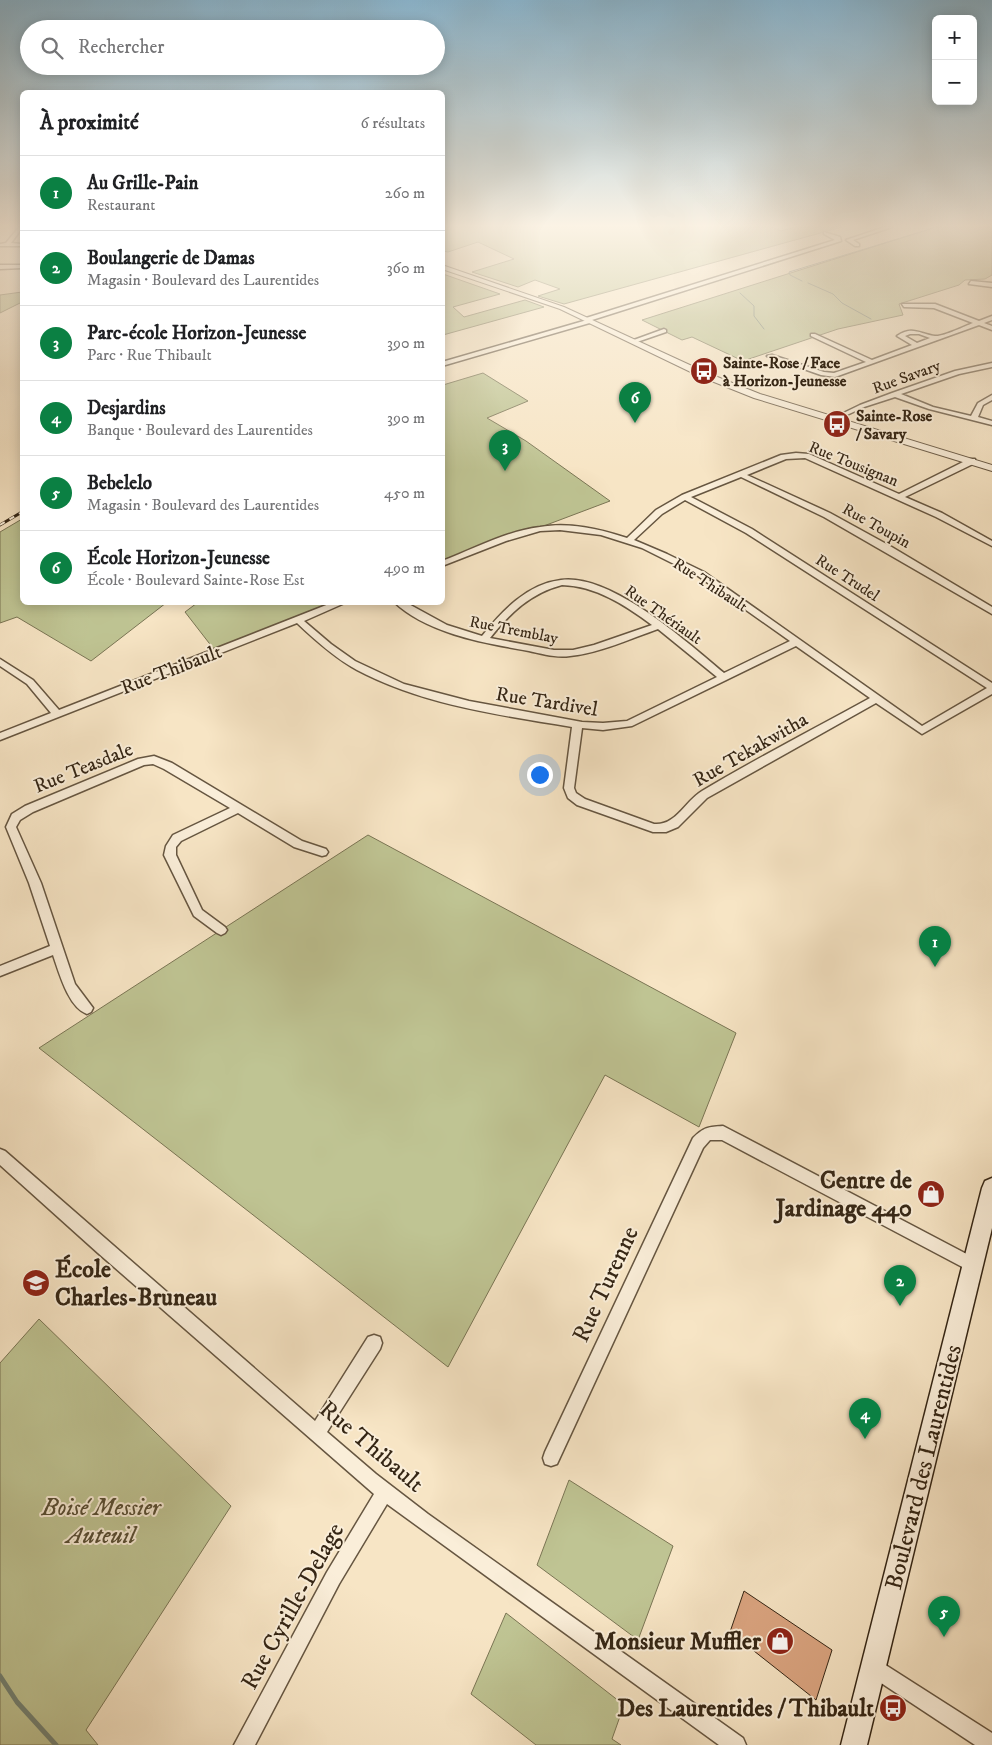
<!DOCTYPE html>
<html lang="fr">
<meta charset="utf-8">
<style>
:root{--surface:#fff;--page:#f6f6f6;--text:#202124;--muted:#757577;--line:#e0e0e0;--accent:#0b8043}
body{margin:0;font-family:"IM FELL DW Pica",serif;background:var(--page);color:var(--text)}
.controls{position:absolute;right:15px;top:15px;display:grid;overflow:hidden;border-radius:8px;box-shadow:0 2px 12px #0003}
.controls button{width:45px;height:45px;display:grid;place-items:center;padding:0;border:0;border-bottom:1px solid var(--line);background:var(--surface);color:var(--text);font:25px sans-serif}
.you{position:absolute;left:539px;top:774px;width:18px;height:18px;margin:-12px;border:4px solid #fff;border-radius:50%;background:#1a73e8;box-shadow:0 0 0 8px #1a73e833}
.badge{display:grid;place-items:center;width:32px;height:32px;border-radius:50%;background:var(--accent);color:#fff;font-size:16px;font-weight:700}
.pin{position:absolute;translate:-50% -41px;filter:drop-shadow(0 1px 2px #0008)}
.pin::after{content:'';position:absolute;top:26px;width:18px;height:15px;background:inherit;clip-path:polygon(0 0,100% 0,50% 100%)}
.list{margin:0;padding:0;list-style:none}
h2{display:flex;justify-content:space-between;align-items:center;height:65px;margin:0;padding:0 20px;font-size:21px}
h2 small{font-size:16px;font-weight:400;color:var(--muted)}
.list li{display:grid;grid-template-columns:32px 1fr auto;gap:15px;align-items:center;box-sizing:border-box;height:75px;padding:0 20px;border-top:1px solid var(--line)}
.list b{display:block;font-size:19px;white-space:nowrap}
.list p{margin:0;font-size:16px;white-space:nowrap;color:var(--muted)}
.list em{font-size:16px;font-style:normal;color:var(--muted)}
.icon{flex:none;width:28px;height:28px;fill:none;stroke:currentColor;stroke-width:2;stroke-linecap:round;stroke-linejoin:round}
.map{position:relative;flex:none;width:992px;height:1745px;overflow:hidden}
.search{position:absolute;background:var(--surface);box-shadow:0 2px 12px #0003;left:20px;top:20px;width:425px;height:55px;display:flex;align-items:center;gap:12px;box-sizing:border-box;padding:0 18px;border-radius:28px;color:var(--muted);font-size:19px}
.panel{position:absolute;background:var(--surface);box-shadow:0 2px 12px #0003;left:20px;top:90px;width:425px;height:515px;border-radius:8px}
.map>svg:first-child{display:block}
</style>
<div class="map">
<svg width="992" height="1745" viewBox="0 0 992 1745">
<rect width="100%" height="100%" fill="#f7e5c5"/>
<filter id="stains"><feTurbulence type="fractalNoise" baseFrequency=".004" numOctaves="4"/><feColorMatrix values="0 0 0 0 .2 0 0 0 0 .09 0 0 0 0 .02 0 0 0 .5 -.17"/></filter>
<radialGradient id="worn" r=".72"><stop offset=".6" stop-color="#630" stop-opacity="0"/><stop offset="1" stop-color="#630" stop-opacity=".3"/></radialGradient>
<!-- green -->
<g fill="#bfc493" stroke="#7a7554">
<polygon points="443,227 772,227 781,231 795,227 842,227 564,304 538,296 560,289 535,280 518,287 472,272 514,259 478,242 448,252 443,251"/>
<polygon points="936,227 992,227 992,275 985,279 965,280 959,285 899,304 903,315 838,329 743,361 692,337 682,340 642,320"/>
<polygon points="443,274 500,294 453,307 464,317 525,300 544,307 443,335"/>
<polygon points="22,292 22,302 0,313 0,295"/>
<polygon points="483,373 528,401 487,418 526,441 610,501 443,564 443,385"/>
<polygon points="22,519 22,602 166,603 91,661 17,617 0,623 0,532"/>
<polygon points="197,603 343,603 216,652 185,612"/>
<polygon points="368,835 736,1033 699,1127 605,1075 448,1367 39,1048"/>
<polygon points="39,1319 231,1506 86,1730 98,1745 0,1745 0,1363"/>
<polygon points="569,1480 673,1546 638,1640 537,1565"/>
<polygon points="506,1613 624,1705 612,1739 621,1745 536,1745 471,1694"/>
</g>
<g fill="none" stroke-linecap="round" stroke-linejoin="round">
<!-- stream-far1 -->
<g stroke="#738274" stroke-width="1">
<polyline points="802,281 790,275 789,272 937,227"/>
<polyline points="808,283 833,294 842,303 871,319"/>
<polyline points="740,293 754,306 754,316 764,329"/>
</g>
<!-- stream -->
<polyline stroke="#738274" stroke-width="5" points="0,1676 17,1702 56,1745"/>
</g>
<!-- building -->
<polygon fill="#dba581" stroke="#352615" points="744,1591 832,1650 816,1700 730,1632"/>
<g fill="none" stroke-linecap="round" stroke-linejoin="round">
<!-- minor casing -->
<g stroke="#665641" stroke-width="3">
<g id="minor">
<polygon points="19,227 22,227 22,228 11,243 22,244 22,246 0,246 0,244 6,243"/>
<polygon points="885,227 892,227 853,240 859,244 859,246 855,246 846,240"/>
<polygon points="824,232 840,237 841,241 592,320 593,322 442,366 442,362 587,320 586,318 835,240 824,234"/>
<polygon points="0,265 22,265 22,268 0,269"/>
<polygon points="971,281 992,283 992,287 969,284"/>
<path d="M902 304H935L979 321 992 316V320L984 323 992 326V330L979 325 835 377 821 375 767 356 772 355 824 372 834 373 866 362 811 336V334H815L872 360 912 345 897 336C912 325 920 334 935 336 943 337 965 326 973 323L934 308 904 307ZM910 334H919L930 338 917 343 905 336Z"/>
<polygon points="664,329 666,330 666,332 634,343 631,341"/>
<polygon points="992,363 992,367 959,374 901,394 933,407 971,416 978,403 992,395 992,400 983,405 978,417 992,421 992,425 929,409 895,397 864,407 834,421 829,420 860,405 892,393 955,371"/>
<path d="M796 453 809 454 899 494 969 459H975V463L905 497 942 513 992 541V546L936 517 805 458 786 459 747 475 830 513 890 546 992 607V614L824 517 741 477 691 497 752 529 992 683V694L922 734 876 703 707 798 678 827 666 832H653L577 805 568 798 564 788 572 727C500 715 423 705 357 670 335 658 316 641 297 623L0 740V733L51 713 27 684 0 666V659L33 680 59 710 334 602H347L304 621 331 644 355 661 404 684 469 701 582 722 603 723 627 721 717 677 658 629C629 639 600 653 570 656 556 658 543 654 529 651 485 643 428 634 394 602H405L447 625 482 636C502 611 527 584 561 580 611 573 688 643 724 673L790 641 698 576 642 548 601 535 560 530 540 531 506 541 442 566V561C474 549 506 531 540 527 570 522 599 529 627 538L656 510 682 495 781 455ZM685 500 746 533 987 688 922 726 704 572 667 554 634 540 662 514ZM562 585C596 586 625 605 652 625L594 645 573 650H554L490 638C510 613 531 593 562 585ZM796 646 870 698C814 729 757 758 702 791 685 801 676 826 654 824L585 799 576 793 574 788 582 728 603 730 632 726Z"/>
<path d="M154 756 172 763 302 841 326 849 328 852 326 855 322 856 294 847 238 813 181 841 176 847V855L202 910 225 927 227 930 225 933 221 935 217 933 194 916 164 855 166 846 173 835 230 808 164 769 153 764 144 765 33 812 20 820 16 827 41 883 75 984 93 1008 91 1012 87 1014C68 1007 59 972 53 955L0 976V966L50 946 29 883 6 827 12 814 25 806 138 759Z"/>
<path d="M723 1126 978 1260 981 1265 978 1270 973 1273 968 1270 722 1140H710L703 1148 557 1464 551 1466 545 1464 543 1458 545 1452 693 1138C704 1127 708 1127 723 1126Z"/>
<polygon points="0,1149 5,1151 315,1421 368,1337 374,1335 380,1337 382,1343 380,1349 327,1432 376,1474 428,1514 743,1738 746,1745 719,1745 387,1504 339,1584 255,1745 234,1745 327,1572 374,1494 98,1253 0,1165"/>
<polygon points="873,1657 992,1733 992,1745 975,1745 866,1673 864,1666 866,1659"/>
</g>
</g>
<!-- tertiary casing -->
<g stroke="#665641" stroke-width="2">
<polygon id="tertiary" points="442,265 564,307 705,372 760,394 992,465 992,471 754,398 699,376 560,309 442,269"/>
</g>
<!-- secondary casing -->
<g stroke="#352615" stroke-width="3">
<polygon id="secondary" points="992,1178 992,1228 867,1745 841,1745 982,1188 985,1181"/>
</g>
<!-- minor -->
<use href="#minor" fill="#faeed9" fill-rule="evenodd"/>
<!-- tertiary -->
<use href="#tertiary" fill="#faeed9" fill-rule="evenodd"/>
<!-- secondary -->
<use href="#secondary" fill="#faeed9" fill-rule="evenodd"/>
<!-- rail casing -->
<g stroke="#352615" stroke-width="3">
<polyline id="rail" points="0,525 22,512"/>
</g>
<!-- rail -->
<use href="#rail" stroke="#faeed9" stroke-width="2" stroke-dasharray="5.5" stroke-linecap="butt"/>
</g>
<!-- sky -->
<linearGradient id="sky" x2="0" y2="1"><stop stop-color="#8ab8d3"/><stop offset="0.48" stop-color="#fbf3e5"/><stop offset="1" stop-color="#fbf3e5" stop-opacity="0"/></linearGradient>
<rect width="992" height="471" fill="url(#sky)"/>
<!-- icons -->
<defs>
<g id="bus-disc" transform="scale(1.4375)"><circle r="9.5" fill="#8f2418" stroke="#faeed9"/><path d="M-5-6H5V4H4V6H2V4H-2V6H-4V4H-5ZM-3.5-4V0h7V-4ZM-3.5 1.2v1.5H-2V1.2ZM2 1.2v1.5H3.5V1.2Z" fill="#fff"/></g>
<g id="shop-disc" transform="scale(1.4375)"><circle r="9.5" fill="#8f2418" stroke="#faeed9"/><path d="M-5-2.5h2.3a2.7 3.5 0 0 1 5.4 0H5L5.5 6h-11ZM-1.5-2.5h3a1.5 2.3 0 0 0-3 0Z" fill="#fff"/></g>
<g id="school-disc" transform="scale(1.4375)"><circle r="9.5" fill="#8f2418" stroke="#faeed9"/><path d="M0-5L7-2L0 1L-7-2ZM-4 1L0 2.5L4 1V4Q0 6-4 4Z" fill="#fff"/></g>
</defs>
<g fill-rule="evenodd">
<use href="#bus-disc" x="704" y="371"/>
<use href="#bus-disc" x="837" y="424"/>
<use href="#shop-disc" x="931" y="1194"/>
<use href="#school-disc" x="36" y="1283"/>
<use href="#shop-disc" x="780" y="1641"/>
<use href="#bus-disc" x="893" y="1708"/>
</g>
<g text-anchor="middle" stroke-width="4" stroke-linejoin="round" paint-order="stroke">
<!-- far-poi labels -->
<g font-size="16" font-weight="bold" fill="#352615" stroke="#faeed9" text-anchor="start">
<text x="723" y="368">Sainte-Rose / Face<tspan x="723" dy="18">à Horizon-Jeunesse</tspan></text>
<text x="856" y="421">Sainte-Rose<tspan x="856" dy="18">/ Savary</tspan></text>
</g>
<!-- far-street labels -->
<g font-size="16" fill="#352615" stroke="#faeed9">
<text transform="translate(906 376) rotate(-20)" y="6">Rue Savary</text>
<text transform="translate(854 463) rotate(22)" y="6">Rue Tousignan</text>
<text transform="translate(877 525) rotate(29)" y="6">Rue Toupin</text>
<text transform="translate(848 577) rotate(33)" y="6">Rue Trudel</text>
<text transform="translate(711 584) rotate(33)" y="6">Rue Thibault</text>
<text transform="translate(664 614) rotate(35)" y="6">Rue Thériault</text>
<text transform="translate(514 629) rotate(11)" y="6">Rue Tremblay</text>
</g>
<!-- street labels -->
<g font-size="20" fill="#352615" stroke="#faeed9">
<text transform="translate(171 669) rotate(-21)" y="7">Rue Thibault</text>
<text transform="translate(547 701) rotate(9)" y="7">Rue Tardivel</text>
<text transform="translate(750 749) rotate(-30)" y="7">Rue Tekakwitha</text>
<text transform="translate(83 767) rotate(-22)" y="7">Rue Teasdale</text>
</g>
<!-- near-poi labels -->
<g font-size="24" font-weight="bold" fill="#352615" stroke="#faeed9" text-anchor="end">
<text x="912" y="1188">Centre de<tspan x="912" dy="28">Jardinage 440</tspan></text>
<text x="55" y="1277" text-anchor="start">École<tspan x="55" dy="28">Charles-Bruneau</tspan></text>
<text x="761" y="1649">Monsieur Muffler</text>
<text x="874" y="1716">Des Laurentides / Thibault</text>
</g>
<!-- near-street labels -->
<g font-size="24" fill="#352615" stroke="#faeed9">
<text transform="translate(605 1284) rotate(-65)" y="8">Rue Turenne</text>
<text transform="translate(372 1446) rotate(40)" y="8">Rue Thibault</text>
<text transform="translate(923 1467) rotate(-76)" y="8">Boulevard des Laurentides</text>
<text transform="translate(292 1606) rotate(-61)" y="8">Rue Cyrille-Delage</text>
</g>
<!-- near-park labels -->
<g font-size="24" font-style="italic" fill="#584e34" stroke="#faeed9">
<text x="101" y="1515">Boisé Messier<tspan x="101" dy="28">Auteuil</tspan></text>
</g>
</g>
<rect width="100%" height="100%" filter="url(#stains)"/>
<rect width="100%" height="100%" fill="url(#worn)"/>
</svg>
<div class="controls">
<button>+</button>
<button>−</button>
</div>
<div class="you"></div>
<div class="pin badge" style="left:935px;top:967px">1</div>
<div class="pin badge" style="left:900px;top:1306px">2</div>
<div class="pin badge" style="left:505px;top:471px">3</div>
<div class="pin badge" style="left:865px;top:1439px">4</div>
<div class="pin badge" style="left:944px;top:1637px">5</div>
<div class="pin badge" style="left:635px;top:423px">6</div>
<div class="search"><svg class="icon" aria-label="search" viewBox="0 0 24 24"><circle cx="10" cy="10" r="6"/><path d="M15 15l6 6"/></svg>Rechercher</div>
<section class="panel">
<h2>À proximité<small>6 résultats</small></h2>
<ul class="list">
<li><span class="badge">1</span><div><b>Au Grille-Pain</b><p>Restaurant</p></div><em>260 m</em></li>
<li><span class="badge">2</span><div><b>Boulangerie de Damas</b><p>Magasin · Boulevard des Laurentides</p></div><em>360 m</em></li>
<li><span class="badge">3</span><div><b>Parc-école Horizon-Jeunesse</b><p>Parc · Rue Thibault</p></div><em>390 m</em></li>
<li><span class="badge">4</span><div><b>Desjardins</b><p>Banque · Boulevard des Laurentides</p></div><em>390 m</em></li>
<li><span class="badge">5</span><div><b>Bebelelo</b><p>Magasin · Boulevard des Laurentides</p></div><em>450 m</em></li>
<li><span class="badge">6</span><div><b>École Horizon-Jeunesse</b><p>École · Boulevard Sainte-Rose Est</p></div><em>490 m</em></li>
</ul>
</section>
</div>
